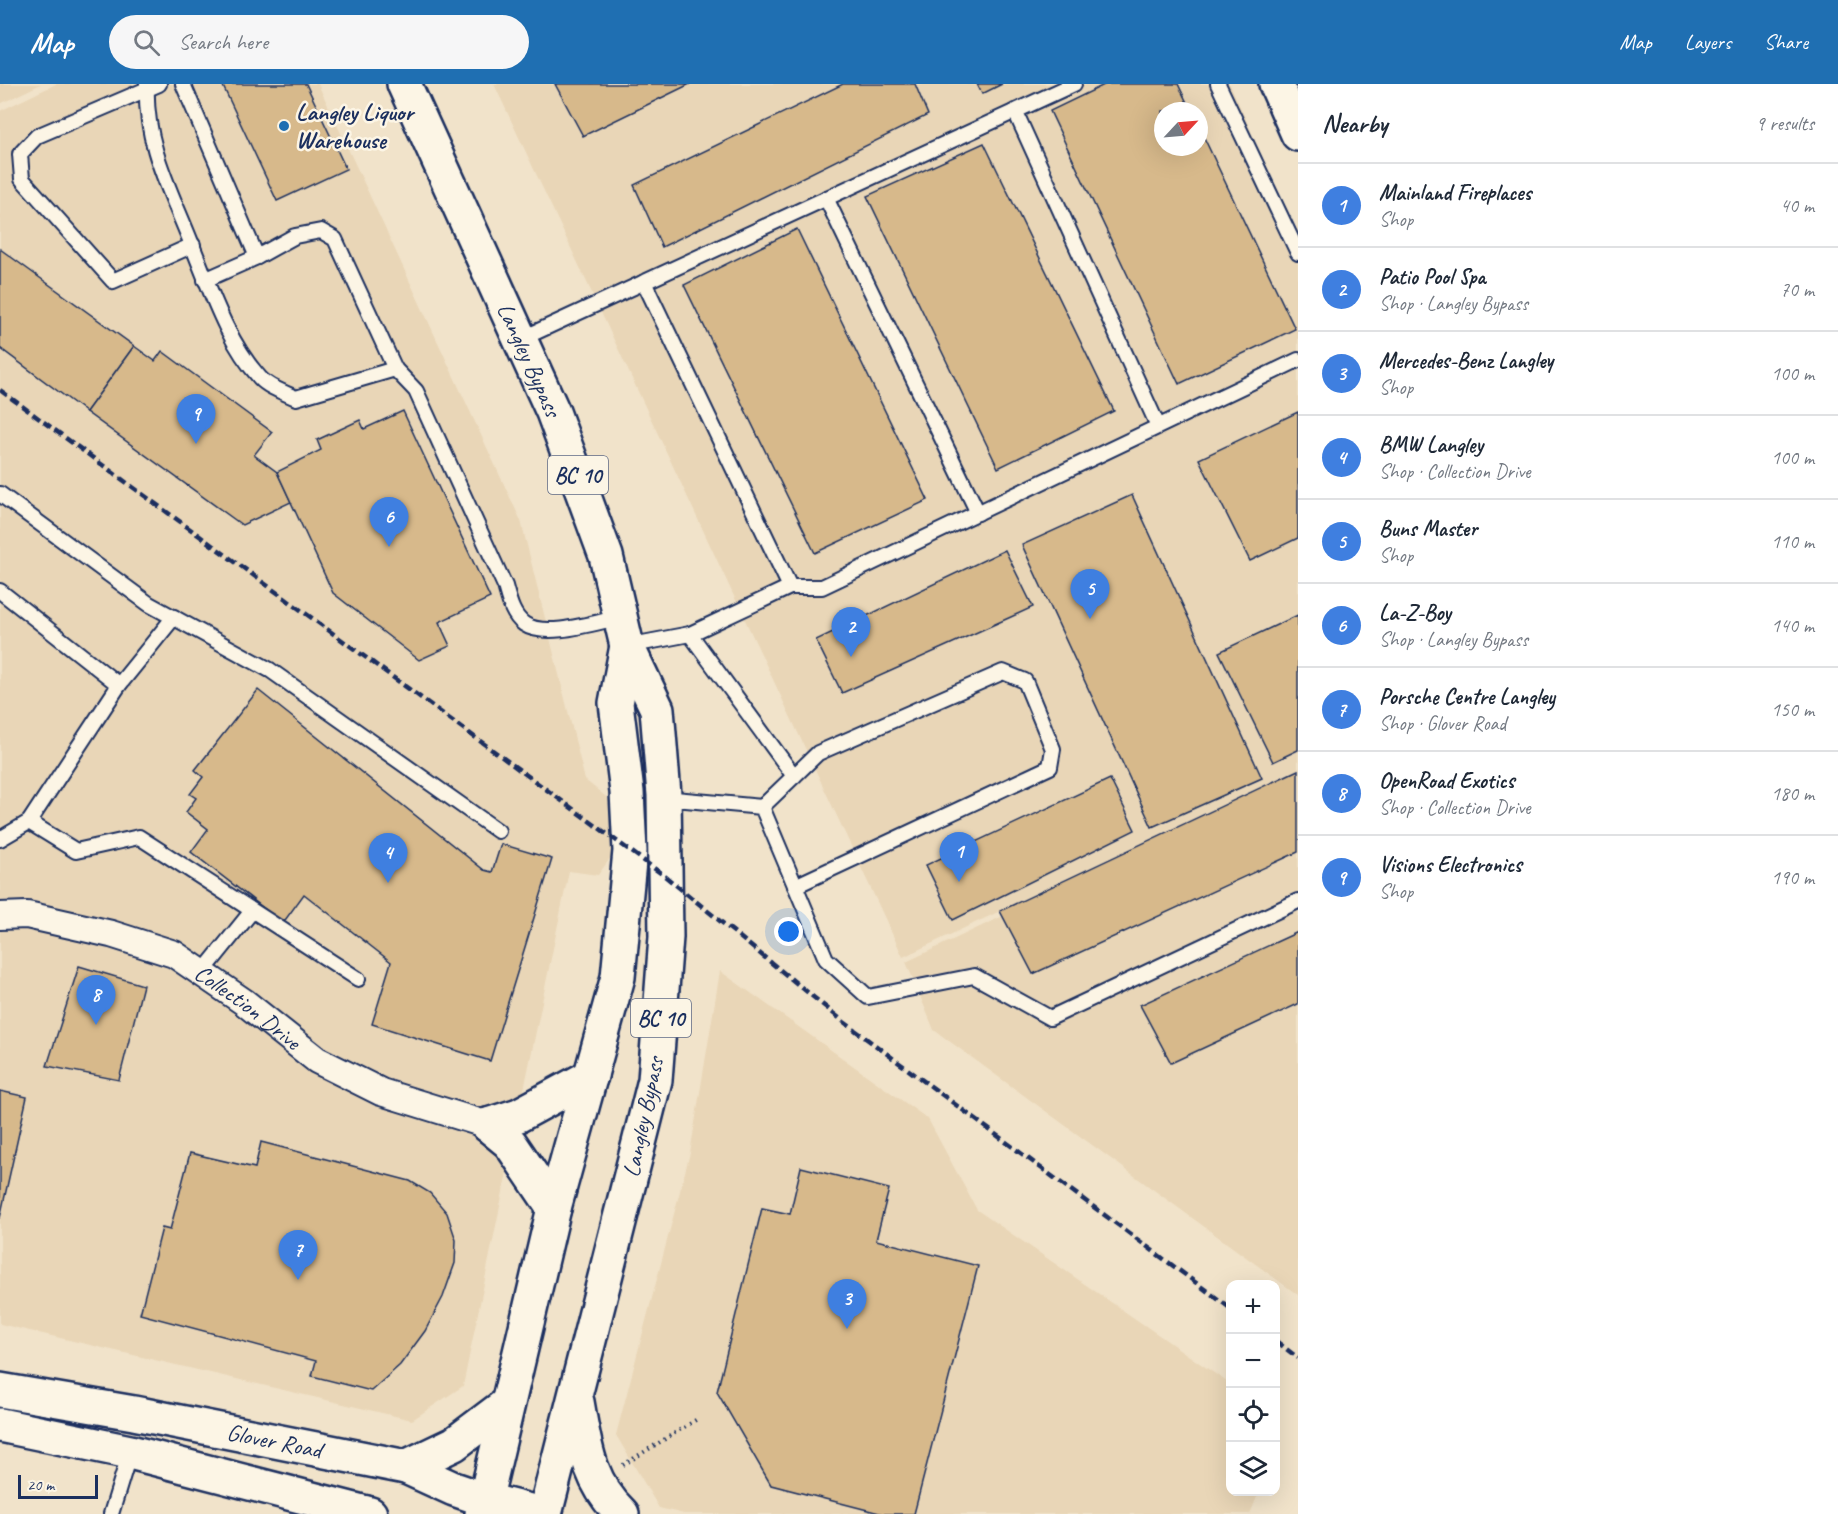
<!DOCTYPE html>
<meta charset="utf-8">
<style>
:root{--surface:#fff;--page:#f6f6f7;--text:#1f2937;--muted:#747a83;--line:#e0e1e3;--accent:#1f6fb2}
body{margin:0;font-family:Caveat,sans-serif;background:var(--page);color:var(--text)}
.controls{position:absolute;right:18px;bottom:18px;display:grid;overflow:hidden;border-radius:12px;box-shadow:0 6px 24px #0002}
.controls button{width:54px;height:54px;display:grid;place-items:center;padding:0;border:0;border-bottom:2px solid var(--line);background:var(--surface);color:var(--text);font:30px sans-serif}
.compass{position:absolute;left:1154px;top:18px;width:54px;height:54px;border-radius:50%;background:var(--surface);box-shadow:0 6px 24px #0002;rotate:64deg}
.scale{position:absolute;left:18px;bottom:15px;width:80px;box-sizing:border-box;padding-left:6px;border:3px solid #1b2f5e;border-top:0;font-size:16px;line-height:21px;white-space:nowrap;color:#1b2f5e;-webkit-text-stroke:4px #fcf5e5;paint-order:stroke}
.you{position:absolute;left:789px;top:848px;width:21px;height:21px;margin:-15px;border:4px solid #fff;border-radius:50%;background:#1a73e8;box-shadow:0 0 0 9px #1a73e833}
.badge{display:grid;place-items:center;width:39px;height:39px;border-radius:50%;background:var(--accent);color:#fff;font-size:20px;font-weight:700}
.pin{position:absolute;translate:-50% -50px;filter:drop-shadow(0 2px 3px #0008)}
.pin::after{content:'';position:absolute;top:32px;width:21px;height:18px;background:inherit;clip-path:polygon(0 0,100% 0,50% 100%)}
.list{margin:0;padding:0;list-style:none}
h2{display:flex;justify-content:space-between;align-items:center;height:78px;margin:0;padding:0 24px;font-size:26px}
h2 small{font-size:20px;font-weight:400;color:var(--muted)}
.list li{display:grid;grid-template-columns:39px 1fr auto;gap:18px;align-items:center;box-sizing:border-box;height:84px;padding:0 24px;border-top:2px solid var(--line)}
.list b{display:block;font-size:22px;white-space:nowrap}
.list p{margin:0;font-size:20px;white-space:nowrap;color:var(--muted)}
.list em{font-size:20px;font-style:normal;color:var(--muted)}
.icon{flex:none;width:33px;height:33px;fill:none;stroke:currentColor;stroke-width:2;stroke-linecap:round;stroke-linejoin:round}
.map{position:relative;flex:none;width:1298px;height:1430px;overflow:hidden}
header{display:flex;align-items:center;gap:36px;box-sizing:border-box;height:84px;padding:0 30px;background:var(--accent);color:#fff}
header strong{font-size:28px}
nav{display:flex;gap:33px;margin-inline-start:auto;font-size:21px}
.search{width:420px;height:54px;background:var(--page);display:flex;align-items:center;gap:15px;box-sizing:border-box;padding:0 21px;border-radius:33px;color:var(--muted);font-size:22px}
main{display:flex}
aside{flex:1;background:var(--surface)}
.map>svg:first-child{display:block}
</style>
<header>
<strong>Map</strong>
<div class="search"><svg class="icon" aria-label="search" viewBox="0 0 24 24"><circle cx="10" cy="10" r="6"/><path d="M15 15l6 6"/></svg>Search here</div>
<nav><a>Map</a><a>Layers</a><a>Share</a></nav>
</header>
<main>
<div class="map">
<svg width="1298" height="1430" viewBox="0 0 1298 1430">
<rect width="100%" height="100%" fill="#f1e3ca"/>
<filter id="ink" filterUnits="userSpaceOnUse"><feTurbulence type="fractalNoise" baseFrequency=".0167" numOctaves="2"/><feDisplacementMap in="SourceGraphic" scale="12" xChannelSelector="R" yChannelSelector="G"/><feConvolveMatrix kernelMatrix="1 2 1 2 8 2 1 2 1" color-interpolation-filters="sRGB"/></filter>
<g filter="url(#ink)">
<!-- built -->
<g fill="#e9d6b7" fill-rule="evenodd">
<polygon points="0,0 41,0 0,20"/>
<polygon points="56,0 318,0 521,437 585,696 610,716 614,769 598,791 569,787 463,1302 412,1336 0,1240 0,27"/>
<path d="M494 0H1230L1298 153V686L903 873ZM1163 27H1199V63H1163Z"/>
<polygon points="1298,692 1298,1211 934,946 906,878"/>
<polygon points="720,887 928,1035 977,1126 1230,1300 1230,1408 1259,1408 1250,1430 684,1430 659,1424 616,1351 690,1069"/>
</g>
<!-- building -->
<g fill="#d7b98b" stroke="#1b2f5e" stroke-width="1.5">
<polygon points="222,0 306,0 346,85 277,117"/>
<polygon points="555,0 690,0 583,52"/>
<polygon points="843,0 915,0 928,31 662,163 634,101"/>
<polygon points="977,0 1002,0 982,10"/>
<polygon points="1106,0 1178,0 1191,27 1163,27 1163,63 1199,63 1199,43 1295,245 1179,300 1050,27"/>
<polygon points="984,59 1114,327 998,384 867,112"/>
<polygon points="797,145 928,416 815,469 684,201"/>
<polygon points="0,165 134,262 86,328 0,264"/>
<polygon points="134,262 155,277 162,267 272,348 254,371 277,388 291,418 242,441 86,328"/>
<polygon points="403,327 490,514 439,538 450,562 419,576 333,509 277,388 321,366 317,356 360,336 364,345"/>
<polygon points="1298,328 1298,454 1250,477 1199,375"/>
<polygon points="1132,411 1262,694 1152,743 1022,461"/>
<polygon points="1005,466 1033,523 842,609 816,556"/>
<polygon points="1298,531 1298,666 1273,678 1219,568"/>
<polygon points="258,606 484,786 492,788 501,760 552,775 490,977 372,940 391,878 304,810 283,839 191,768 208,745 186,728 196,714 190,710 203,693 195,686"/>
<polygon points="1298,686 1298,768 1033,890 1000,827"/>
<polygon points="1110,695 1135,746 953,836 926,781"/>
<polygon points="1298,848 1298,920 1171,979 1140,921"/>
<polygon points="79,882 143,901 119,996 47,982"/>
<polygon points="0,1007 27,1013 0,1134"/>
<polygon points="261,1058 410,1097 430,1109 447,1129 456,1156 455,1179 443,1213 425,1247 400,1281 371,1307 312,1292 316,1277 140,1230 162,1144 170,1146 190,1069 255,1084"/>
<polygon points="801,1083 889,1105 876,1156 978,1182 914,1430 883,1430 771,1401 717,1308 762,1124 790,1130"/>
</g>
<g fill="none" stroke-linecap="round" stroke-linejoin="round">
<!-- lane casing -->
<g stroke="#1b2f5e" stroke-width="18">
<g id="lane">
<path d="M147 0C144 60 171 107 192 161 211 207 226 256 260 294 268 303 285 309 296 314L395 285 416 307 505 502C509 516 512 531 524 540 546 555 596 538 621 533"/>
<polyline points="159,0 37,52 20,70 22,95 113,197 193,161"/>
<polyline points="183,0 257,173 205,196"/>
<polyline points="1218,0 1298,169"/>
<polyline points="1015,27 1158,342"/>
<polyline points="826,114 978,429"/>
<polyline points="257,173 295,152 321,147 335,155 395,285"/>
<polyline points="644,198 790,503"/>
<polyline points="521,255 1074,0"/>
<polyline points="0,410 149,520 270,586 498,747"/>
<polyline points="0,507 119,601 29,738 0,755"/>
<polyline points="690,550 794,692"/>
<polyline points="627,562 690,550 790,503 822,503 1298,276"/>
<polyline points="119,601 174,533"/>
<polyline points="664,714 762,723 826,875 868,913 974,892 1050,934 1298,817"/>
<polyline points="762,723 818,669 1003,588 1025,597 1053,665 1050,683 795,802"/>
<polyline points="29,738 76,767 139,753 358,895"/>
<polyline points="202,889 252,827"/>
<polyline points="111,1430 130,1368"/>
</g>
</g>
<!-- street casing -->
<g stroke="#1b2f5e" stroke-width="30">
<g id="street">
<path id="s1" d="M0 832 27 831 111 850 174 870 244 918 317 976 381 1008 488 1041"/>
</g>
</g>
<!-- secondary casing -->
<g stroke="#1b2f5e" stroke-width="38">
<g id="secondary">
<polyline points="1276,0 1298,50"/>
<path id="s2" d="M0 1306 134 1329 406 1383 454 1405 486 1416"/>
<polyline points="0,1341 130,1368 370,1430"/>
</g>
</g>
<!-- primary casing -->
<g stroke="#1b2f5e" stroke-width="38">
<polyline id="primary" points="366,1429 367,1430"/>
</g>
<!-- highway casing -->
<g stroke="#1b2f5e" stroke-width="38">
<g id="highway">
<path id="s3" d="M404 0 553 328 606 472 627 562 657 625 664 711 666 853 655 996 545 1430"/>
<polyline points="488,1041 519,1031 591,992"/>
<polyline points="488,1041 510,1059 554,1124"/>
<path d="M577 1318C585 1362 588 1397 622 1430"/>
<polyline points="406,1383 454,1360 507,1320"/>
<polyline points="486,1416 542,1430"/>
<polyline points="482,1430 554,1124 618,893 630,767 627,708 616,619 627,562"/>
</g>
</g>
<!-- path -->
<polyline stroke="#1b2f5e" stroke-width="4" stroke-dasharray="1.5 4.5" stroke-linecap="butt" points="623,1381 699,1334"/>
<!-- lane -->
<use href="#lane" stroke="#fcf5e5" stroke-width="14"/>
<!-- street -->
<use href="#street" stroke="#fcf5e5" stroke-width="26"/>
<!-- secondary -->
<use href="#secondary" stroke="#fcf5e5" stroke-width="33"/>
<!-- primary -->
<use href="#primary" stroke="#fcf5e5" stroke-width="33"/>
<!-- highway -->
<use href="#highway" stroke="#fcf5e5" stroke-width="33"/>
<!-- rail -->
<g stroke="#1b2f5e" stroke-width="4.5" stroke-dasharray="9 4.5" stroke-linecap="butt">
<polyline points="0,306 666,793 844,938 1230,1224"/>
<polyline points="1276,1257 1298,1274"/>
</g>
</g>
</g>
<!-- markers -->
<circle fill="#1f6fb2" stroke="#fcf5e5" stroke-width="2" cx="284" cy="42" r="6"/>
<g text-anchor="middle" stroke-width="5" stroke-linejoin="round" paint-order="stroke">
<!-- shield labels -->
<g fill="#fcf5e5" stroke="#5e6a86" stroke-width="1.5">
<rect x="548" y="372" width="60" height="38" rx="4.5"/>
<rect x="631" y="915" width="60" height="38" rx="4.5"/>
</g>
<g font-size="22" font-weight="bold" fill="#1b2f5e">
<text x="578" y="399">BC 10</text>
<text x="661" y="942">BC 10</text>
</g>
<!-- poi labels -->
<g font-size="24" font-weight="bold" fill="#1b2f5e" stroke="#fcf5e5" text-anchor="start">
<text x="296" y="36">Langley Liquor<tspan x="296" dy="28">Warehouse</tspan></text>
</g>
<!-- street labels -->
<g font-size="24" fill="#1b2f5e" stroke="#fcf5e5">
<text dy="8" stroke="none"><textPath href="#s3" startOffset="303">Langley Bypass</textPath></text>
<text dy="8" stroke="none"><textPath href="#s1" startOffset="270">Collection Drive</textPath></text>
<text transform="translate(643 1033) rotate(-78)" y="8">Langley Bypass</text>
<text dy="8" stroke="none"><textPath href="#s2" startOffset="279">Glover Road</textPath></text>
</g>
</g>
</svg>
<div class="controls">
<button>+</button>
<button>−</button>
<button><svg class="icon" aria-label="locate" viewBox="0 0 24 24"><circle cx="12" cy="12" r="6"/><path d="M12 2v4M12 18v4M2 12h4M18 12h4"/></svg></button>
<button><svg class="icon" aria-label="layers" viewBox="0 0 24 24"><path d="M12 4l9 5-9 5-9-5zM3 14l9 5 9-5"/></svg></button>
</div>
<svg class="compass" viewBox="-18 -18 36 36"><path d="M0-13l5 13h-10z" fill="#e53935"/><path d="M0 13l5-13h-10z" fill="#747a83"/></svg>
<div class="scale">20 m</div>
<div class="you"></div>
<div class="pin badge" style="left:959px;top:798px;background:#3f7fe0">1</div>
<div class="pin badge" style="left:851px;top:573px;background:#3f7fe0">2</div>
<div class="pin badge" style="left:847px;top:1245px;background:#3f7fe0">3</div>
<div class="pin badge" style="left:388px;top:799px;background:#3f7fe0">4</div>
<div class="pin badge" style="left:1090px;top:535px;background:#3f7fe0">5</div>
<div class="pin badge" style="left:389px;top:463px;background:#3f7fe0">6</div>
<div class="pin badge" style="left:298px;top:1196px;background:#3f7fe0">7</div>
<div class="pin badge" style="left:96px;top:941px;background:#3f7fe0">8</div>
<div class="pin badge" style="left:196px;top:360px;background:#3f7fe0">9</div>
</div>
<aside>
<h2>Nearby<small>9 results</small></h2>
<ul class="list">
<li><span class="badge" style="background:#3f7fe0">1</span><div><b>Mainland Fireplaces</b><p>Shop</p></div><em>40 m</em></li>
<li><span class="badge" style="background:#3f7fe0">2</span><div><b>Patio Pool Spa</b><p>Shop · Langley Bypass</p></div><em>70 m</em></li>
<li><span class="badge" style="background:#3f7fe0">3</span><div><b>Mercedes-Benz Langley</b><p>Shop</p></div><em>100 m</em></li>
<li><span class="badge" style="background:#3f7fe0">4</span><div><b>BMW Langley</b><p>Shop · Collection Drive</p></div><em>100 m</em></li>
<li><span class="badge" style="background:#3f7fe0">5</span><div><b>Buns Master</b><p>Shop</p></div><em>110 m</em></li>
<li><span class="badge" style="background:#3f7fe0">6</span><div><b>La-Z-Boy</b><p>Shop · Langley Bypass</p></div><em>140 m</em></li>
<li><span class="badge" style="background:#3f7fe0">7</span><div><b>Porsche Centre Langley</b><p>Shop · Glover Road</p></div><em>150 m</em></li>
<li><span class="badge" style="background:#3f7fe0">8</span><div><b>OpenRoad Exotics</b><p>Shop · Collection Drive</p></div><em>180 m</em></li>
<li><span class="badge" style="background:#3f7fe0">9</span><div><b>Visions Electronics</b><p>Shop</p></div><em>190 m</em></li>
</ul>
</aside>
</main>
